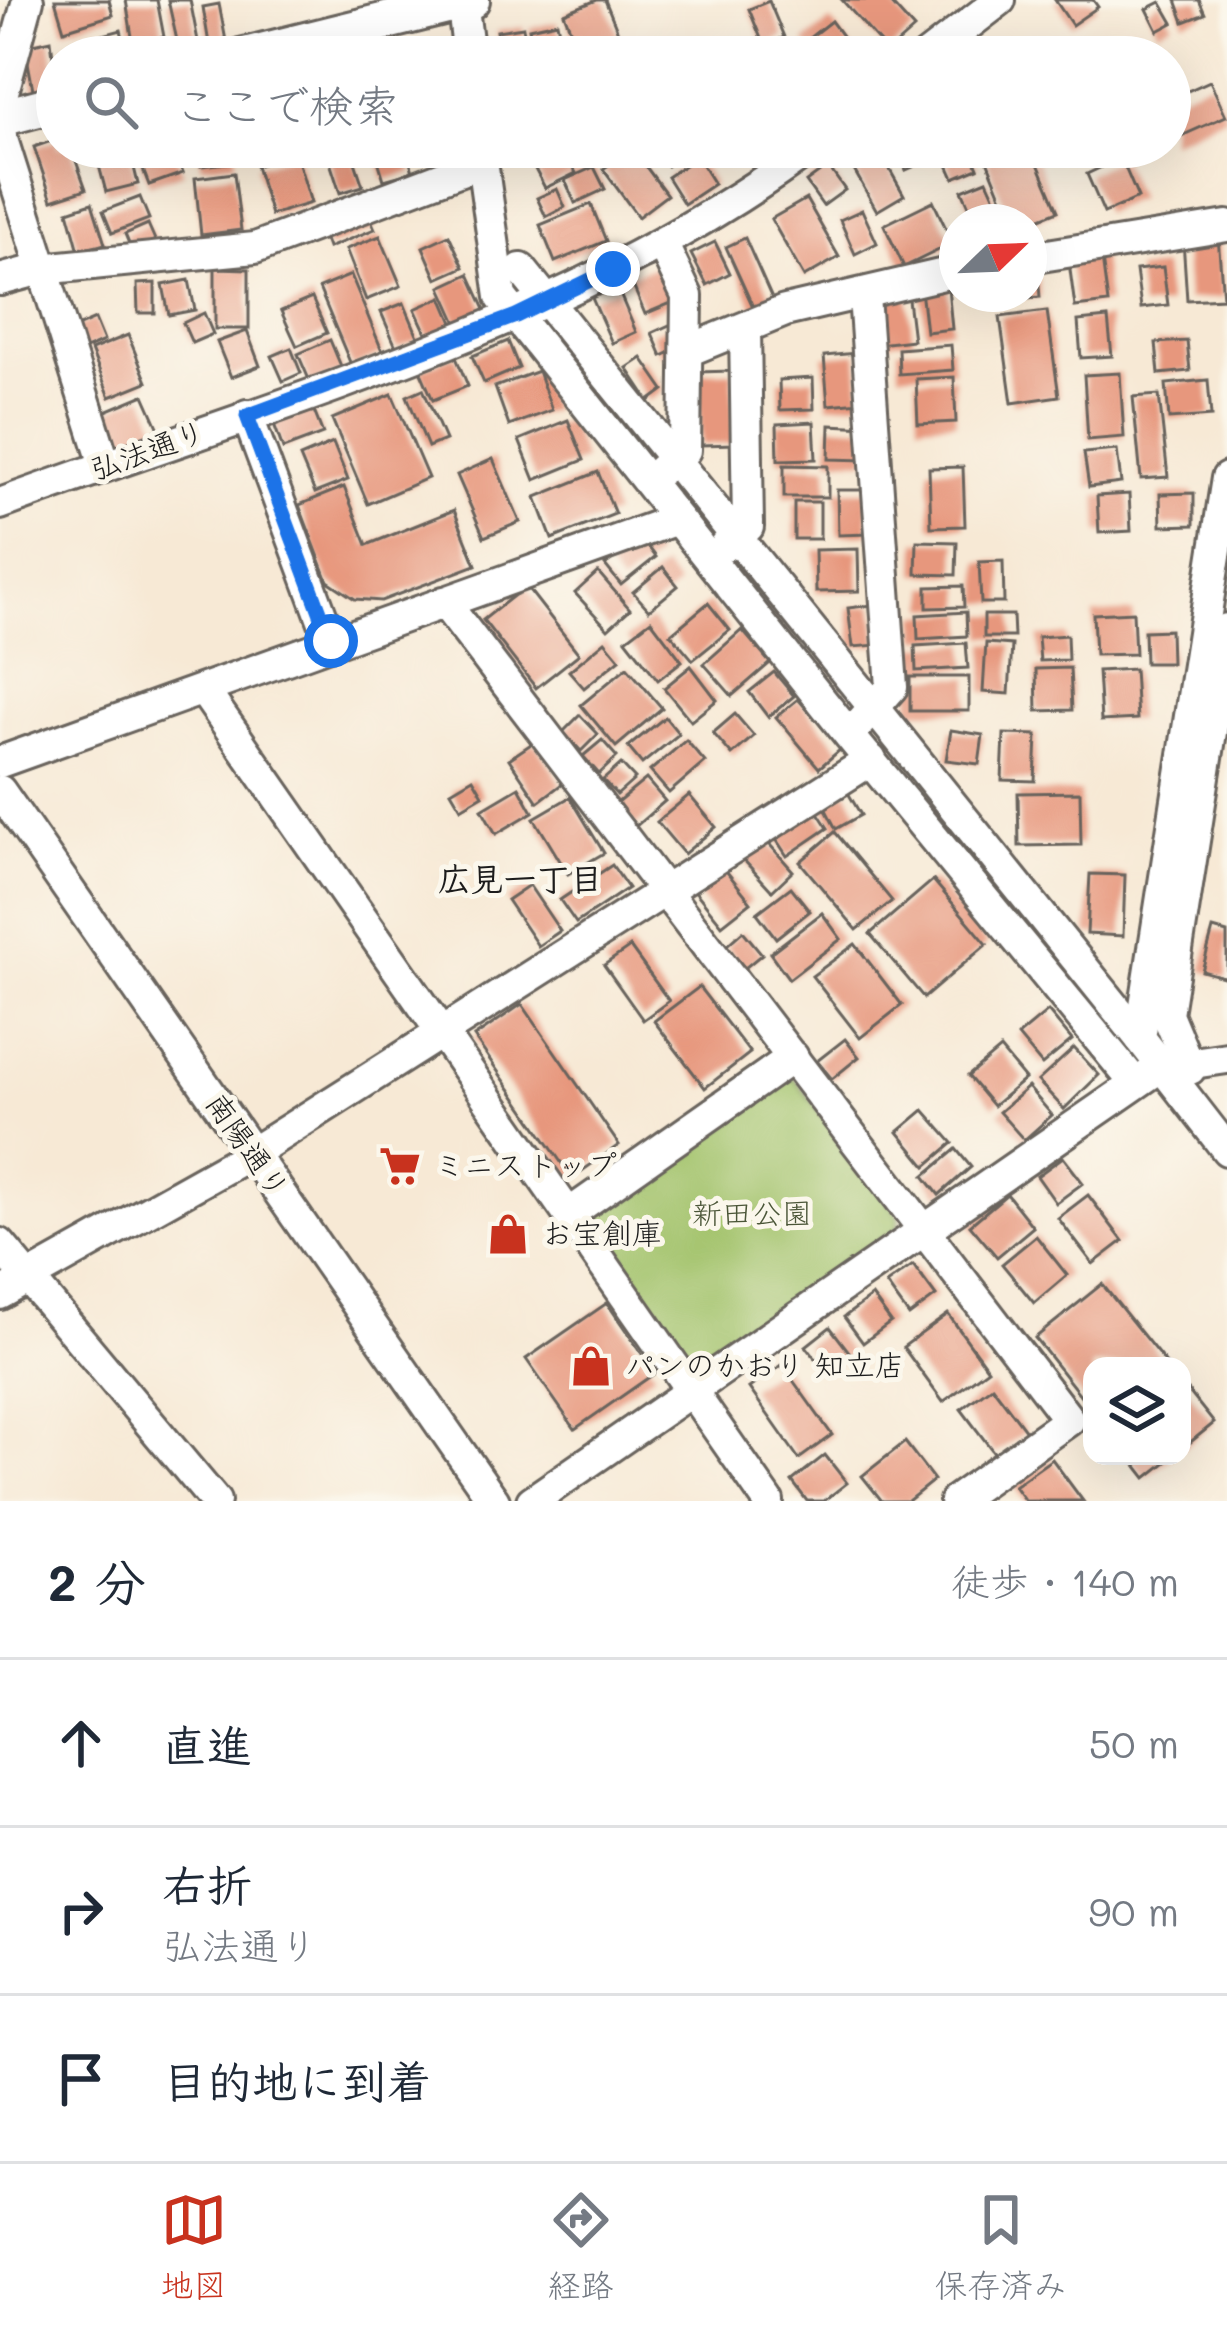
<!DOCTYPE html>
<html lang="ja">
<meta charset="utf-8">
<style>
:root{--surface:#fff;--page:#f2f2f3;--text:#1f2937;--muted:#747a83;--line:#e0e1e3;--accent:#c8321e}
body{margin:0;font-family:Mali,"Klee One",sans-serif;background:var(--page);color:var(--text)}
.controls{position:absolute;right:36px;bottom:36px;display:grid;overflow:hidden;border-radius:24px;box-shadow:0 12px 48px #0002}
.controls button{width:108px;height:108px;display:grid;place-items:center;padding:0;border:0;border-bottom:3px solid var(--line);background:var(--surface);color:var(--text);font:60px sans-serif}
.compass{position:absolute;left:939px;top:204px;width:108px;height:108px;border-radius:50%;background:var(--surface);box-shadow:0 12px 48px #0002;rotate:67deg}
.stop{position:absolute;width:36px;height:36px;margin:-27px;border:9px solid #1a73e8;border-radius:50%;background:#fff}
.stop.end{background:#1a73e8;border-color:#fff;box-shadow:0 3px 12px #0008}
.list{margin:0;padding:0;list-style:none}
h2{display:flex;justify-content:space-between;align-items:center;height:156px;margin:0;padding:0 48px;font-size:51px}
h2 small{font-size:39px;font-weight:400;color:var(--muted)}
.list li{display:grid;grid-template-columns:78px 1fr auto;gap:36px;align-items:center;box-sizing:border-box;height:168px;padding:0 48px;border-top:3px solid var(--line)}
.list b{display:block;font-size:45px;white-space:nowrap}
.list p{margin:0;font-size:39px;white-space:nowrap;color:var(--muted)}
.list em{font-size:39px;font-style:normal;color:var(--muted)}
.icon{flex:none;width:66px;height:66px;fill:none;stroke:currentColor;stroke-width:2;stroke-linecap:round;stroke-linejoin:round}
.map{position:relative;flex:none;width:1227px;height:1501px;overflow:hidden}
.search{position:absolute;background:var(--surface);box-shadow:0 12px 48px #0002;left:36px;right:36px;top:36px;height:132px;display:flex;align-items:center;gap:30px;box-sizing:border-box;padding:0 42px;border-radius:66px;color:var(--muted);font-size:45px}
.sheet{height:660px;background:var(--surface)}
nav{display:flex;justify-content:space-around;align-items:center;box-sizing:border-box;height:168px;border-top:3px solid var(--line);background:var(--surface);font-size:33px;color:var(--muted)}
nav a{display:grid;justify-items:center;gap:6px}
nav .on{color:var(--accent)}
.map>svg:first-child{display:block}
</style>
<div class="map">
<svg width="1227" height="1501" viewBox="0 0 1227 1501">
<rect width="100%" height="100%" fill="#fbf7ec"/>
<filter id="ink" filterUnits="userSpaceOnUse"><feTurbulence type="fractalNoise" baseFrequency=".00833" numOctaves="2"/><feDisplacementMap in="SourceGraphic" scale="24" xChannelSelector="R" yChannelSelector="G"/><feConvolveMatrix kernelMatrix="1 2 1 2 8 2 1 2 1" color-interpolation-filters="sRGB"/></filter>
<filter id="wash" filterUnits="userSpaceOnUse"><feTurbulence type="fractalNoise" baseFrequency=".004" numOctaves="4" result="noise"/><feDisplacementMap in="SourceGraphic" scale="48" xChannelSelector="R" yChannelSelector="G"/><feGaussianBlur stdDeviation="2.7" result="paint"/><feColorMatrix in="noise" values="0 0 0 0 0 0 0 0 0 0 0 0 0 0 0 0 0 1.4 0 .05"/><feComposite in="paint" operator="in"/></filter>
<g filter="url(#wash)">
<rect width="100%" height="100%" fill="#f7e9d5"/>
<!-- green -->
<polygon fill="#a3c36c" stroke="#607044" stroke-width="3" points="781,1077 795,1078 900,1216 898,1229 703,1365 690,1363 591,1222 593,1207"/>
<g id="blocks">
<!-- building -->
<g fill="#e7977d">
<polygon points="55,0 109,0 113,15 64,30"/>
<polygon points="126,0 157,0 164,37 133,43"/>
<polygon points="168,0 190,0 198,41 178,45"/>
<polygon points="597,0 605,0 624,47 581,57 564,13"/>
<polygon points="842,0 888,0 914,29 888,52"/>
<polygon points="1055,0 1093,0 1098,7 1072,25"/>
<polygon points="1176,0 1199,0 1205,14 1184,22"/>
<polygon points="769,1 784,37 764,46 749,9"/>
<polygon points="1161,2 1173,23 1158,31 1147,9"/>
<polygon points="219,4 226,41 209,44 203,7"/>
<polygon points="831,21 854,52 848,57 816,57 804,42"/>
<polygon points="557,22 564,57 535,57 529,28"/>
<polygon points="523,27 529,57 501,57 497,31"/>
<polygon points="121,30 128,57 85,57 81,41"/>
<polygon points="51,40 57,90 34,95 25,46"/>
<polygon points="445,47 449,57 419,57 419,56"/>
<polygon points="1210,81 1226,116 1170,141 1170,99"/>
<polygon points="57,139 57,147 71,147 86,189 52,200 34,147"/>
<polygon points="94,147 129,147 138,184 106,192"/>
<polygon points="154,147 173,147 183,173 149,185 137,154"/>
<polygon points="199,147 234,147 236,162 201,166"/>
<polygon points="325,147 350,147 363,186 340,193"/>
<polygon points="374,147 406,147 413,172 384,180"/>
<polygon points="435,147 472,147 474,154 442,165"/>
<polygon points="540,147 562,147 576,173 545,188 527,154"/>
<polygon points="595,147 621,147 601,158"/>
<polygon points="652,147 691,147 667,166"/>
<polygon points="749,147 781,147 787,154 768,170"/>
<polygon points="841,147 877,147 904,195 877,211"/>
<polygon points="896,147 924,147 929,160 906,170"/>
<polygon points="940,147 969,147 978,168 954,178"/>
<polygon points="1031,147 1058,211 1031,222 1012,222 982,148"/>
<polygon points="632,148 667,195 638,217 603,169"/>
<polygon points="296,154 311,203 271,215 256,166"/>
<polygon points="697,157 714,184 684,204 667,177"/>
<polygon points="1121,158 1138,198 1104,213 1087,174"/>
<polygon points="828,166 845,190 823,206 806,182"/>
<polygon points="594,167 605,189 575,203 565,180"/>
<polygon points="234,173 241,230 201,235 195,178"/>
<polygon points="987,180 1006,222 976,222 962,190"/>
<polygon points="557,189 565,207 546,217 537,198"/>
<polygon points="140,197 149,219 112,233 103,211"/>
<polygon points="806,199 839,257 804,277 771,219"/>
<polygon points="933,201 953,243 904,267 884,225"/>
<polygon points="92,203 105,244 79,251 68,211"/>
<polygon points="591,204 606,241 555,262 540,225"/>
<polygon points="862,210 877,243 855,254 840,220"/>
<polygon points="369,215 375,229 328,248 323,234"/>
<polygon points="148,224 155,240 132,251 125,234"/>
<polygon points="449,235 464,267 437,279 423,247"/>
<polygon points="380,236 401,286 366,300 346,249"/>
<polygon points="1218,237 1223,298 1187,300 1183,240"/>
<polygon points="745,238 773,301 754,309 726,247"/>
<polygon points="715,242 730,273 707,285 691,254"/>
<polygon points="1101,251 1108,303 1075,307 1068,255"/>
<polygon points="1029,262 1037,262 1040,297 996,300 996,294 1029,294"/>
<polygon points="660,264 676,301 645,314 629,276"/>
<polygon points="1163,267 1168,305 1141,308 1136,270"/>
<polygon points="215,268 249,269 249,329 215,329"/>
<polygon points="469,274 487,314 459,327 441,287"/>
<polygon points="351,275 383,353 352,367 319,288"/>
<polygon points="189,280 195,310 169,315 163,285"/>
<polygon points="155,283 155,313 138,313 137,284"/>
<polygon points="617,287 636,332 612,343 592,298"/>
<polygon points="948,287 952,329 926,332 921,290"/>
<polygon points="907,291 913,340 878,344 872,295"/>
<polygon points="442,297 454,325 428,337 415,309"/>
<polygon points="312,298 327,333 297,346 281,311"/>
<polygon points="404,303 419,339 397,349 381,312"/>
<polygon points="1047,311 1059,396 1012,403 1000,317"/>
<polygon points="204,313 213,334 192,343 183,323"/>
<polygon points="1108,318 1112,356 1081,358 1078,321"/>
<polygon points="95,319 104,341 81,351 72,329"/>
<polygon points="676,322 686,345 662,356 652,333"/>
<polygon points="247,331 260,366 231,377 217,342"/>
<polygon points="128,335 147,382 110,397 91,350"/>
<polygon points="330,340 343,371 311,384 298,354"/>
<polygon points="508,341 519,368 484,383 472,356"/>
<polygon points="1187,341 1190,371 1159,374 1156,343"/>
<polygon points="951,345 953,370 899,374 898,349"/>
<polygon points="291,348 301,373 283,381 272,356"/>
<polygon points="857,353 861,402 828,405 824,356"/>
<polygon points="455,355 468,386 433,400 420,370"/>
<polygon points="642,358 664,390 649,401 627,368"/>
<polygon points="538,371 552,410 509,426 495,387"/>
<polygon points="732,371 735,444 701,445 698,372"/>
<polygon points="1120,373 1124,437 1088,440 1084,375"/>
<polygon points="954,377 956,422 918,424 916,379"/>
<polygon points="813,378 814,409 780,410 779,380"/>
<polygon points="1208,380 1211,416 1169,419 1166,384"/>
<polygon points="423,389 445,440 428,447 407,396"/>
<polygon points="392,394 428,478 368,504 332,419"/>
<polygon points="144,395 159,429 116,448 101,413"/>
<polygon points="1159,395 1168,477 1141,479 1133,397"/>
<polygon points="312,406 323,434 283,449 273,421"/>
<polygon points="568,420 584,460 535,480 519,440"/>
<polygon points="814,422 816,459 778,460 777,424"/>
<polygon points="830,425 867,427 866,460 829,459"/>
<polygon points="333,443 348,480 315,493 300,457"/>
<polygon points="1117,450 1121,483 1089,487 1084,453"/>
<polygon points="493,459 520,522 484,537 457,475"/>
<polygon points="784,465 828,466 828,497 784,497"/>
<polygon points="963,467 965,526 931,527 929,468"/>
<polygon points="598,472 615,514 552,539 536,497"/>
<polygon points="344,487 367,545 454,510 476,565 381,601 355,599 328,581 299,505"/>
<polygon points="837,490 867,490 869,534 838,535"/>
<polygon points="1194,493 1194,525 1161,526 1160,494"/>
<polygon points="1129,494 1131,531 1099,533 1097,496"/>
<rect x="794" y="502" width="26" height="37"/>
<polygon points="641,537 656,557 621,585 605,565"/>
<polygon points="917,541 957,542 956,575 916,574"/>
<polygon points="858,549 859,591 816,592 815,550"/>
<polygon points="1003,561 1004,603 981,603 979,562"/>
<polygon points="663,567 678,586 649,610 633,592"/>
<polygon points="598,572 630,609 608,629 575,593"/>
<polygon points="526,586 579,654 536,688 483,620"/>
<polygon points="963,586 964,607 927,608 927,587"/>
<polygon points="708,603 730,630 693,660 671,634"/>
<polygon points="873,605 878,645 853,647 848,608"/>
<polygon points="966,612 967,636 918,639 917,615"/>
<polygon points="1133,612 1135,654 1095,655 1093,614"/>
<polygon points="984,615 1013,615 1014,637 984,637"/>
<polygon points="651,620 682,661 658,680 626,639"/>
<polygon points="742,630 770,663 732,696 704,664"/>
<polygon points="1170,630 1171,663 1145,663 1144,631"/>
<polygon points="1067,635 1068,660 1040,661 1038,637"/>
<polygon points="605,641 620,659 584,688 569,671"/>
<polygon points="966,643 968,668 916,671 915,646"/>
<polygon points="986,643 1012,645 1009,694 983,692"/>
<polygon points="691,666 717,700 691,721 664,688"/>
<polygon points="627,667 662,708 616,747 581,705"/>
<polygon points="1070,668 1072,710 1037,711 1036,669"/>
<polygon points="1134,669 1137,719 1101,721 1098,671"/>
<polygon points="774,672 794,696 768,717 749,692"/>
<rect x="910" y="677" width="59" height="34"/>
<polygon points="798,699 841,749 819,768 776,717"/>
<polygon points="735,714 754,736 732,755 713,733"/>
<polygon points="580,715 598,734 581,751 563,732"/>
<polygon points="665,717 679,734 642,764 628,747"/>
<polygon points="951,730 983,735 979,764 946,760"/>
<polygon points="1004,734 1037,735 1035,781 1002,780"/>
<polygon points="602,740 617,757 599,774 583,756"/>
<polygon points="686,740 705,762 669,793 650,771"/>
<polygon points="534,742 562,784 538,802 509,759"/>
<polygon points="621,764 635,779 617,795 603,780"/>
<polygon points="473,778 483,795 461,808 451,791"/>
<polygon points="646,779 665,801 636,826 617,803"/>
<polygon points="519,787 533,812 496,834 482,809"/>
<polygon points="847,791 861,815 836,829 823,804"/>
<polygon points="1080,792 1081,845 1019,846 1018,793"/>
<polygon points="689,795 716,827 684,854 657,822"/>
<polygon points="570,797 604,853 568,874 534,818"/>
<polygon points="813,805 828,828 787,856 772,833"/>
<polygon points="835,832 892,901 857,930 800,862"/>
<polygon points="763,837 793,871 772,891 741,857"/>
<polygon points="612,865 628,888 576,923 560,900"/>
<polygon points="723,867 751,902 722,925 694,890"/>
<polygon points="1090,874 1125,875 1123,936 1087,934"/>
<polygon points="933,880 987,944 924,998 870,934"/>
<polygon points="529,885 560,931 538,946 507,900"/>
<polygon points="791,887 810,911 776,938 757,913"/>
<polygon points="822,913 841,939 789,979 770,953"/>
<polygon points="1213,929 1227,933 1227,978 1202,971"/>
<polygon points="743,931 762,954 745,968 726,946"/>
<polygon points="855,944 902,1005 860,1038 812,976"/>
<polygon points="630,947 669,1001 643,1020 604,965"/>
<polygon points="699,987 750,1053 705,1088 654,1021"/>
<polygon points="522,1004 619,1145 572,1178 474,1037"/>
<polygon points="1048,1011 1072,1040 1042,1065 1018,1036"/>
<polygon points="845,1039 859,1057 832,1079 817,1061"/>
<polygon points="1074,1048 1099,1075 1064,1109 1038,1081"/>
<polygon points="1000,1049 1025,1079 993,1106 968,1076"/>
<polygon points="1028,1087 1052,1115 1024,1140 999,1112"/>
<polygon points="924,1110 953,1143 926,1166 898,1132"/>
<polygon points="956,1149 971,1167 939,1195 924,1176"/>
<polygon points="1063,1157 1083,1183 1056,1203 1037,1176"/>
<polygon points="1007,1194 1033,1227 997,1257 970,1225"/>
<polygon points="1088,1195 1123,1241 1093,1264 1058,1218"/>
<polygon points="1036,1236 1067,1275 1034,1303 1002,1264"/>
<polygon points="913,1265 936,1296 909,1316 886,1284"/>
<polygon points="1102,1284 1168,1366 1092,1366 1092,1410 1035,1338"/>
<polygon points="872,1296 891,1322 863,1343 844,1317"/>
<polygon points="607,1303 655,1373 575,1429 526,1359"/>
<polygon points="948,1314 988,1369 943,1402 903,1347"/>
<polygon points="830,1327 850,1353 826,1372 806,1346"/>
<polygon points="782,1365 832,1435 799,1459 749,1388"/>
<polygon points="1182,1383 1214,1423 1182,1449"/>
<polygon points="992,1386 1026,1431 995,1454 961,1409"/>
<polygon points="905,1442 934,1480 908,1501 882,1501 862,1476"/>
<polygon points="825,1455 847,1483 824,1501 807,1501 792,1481"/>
<polygon points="1129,1456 1174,1456 1146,1478"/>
<polygon points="1052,1459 1083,1501 1025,1501 1014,1486"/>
</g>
</g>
</g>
<g filter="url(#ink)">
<use href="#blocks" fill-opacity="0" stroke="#69645d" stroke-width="3"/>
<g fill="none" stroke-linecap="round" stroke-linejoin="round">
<!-- minor casing -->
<g stroke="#69645d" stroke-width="36">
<g id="minor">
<polyline points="462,0 469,57"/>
<polyline points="926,57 1000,0"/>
<polyline points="0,103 28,0"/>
<polyline points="0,133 105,465"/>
<polyline points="480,147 501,297 849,735 1135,1083"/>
<polyline points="1029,258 1227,226"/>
<polyline points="521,269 1140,1038"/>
<polyline points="0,280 41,269 255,248 482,162"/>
<polyline points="687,351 785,311 957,271"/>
<polyline points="247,415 331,641"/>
<polyline points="661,470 685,450 687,296 662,243"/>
<polyline points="1227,478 1140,1038 1227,1150"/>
<path d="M0 504C277 402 572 325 812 147"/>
<polyline points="726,545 748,527 745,328"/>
<polyline points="444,602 1069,1420 955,1501"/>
<polyline points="204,691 768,1501"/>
<polyline points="861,722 892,687 864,296"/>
<polyline points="0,762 677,519"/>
<polyline points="0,791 494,1501"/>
<polyline points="1186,1064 1227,1058"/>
<polyline points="1190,1069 1167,1014 1227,629"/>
<polyline points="569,1214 793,1057"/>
<polyline points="0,1244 215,1501"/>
<polyline points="0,1294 252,1153 871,760"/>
<polyline points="532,1501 1179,1054"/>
</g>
</g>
<!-- major casing -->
<g stroke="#69645d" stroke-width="42">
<g id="major">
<polyline points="241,57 471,0"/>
<polyline points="0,118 57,103"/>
</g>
</g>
<!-- minor -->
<use href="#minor" stroke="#fff" stroke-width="30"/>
<!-- major -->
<use href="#major" stroke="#fff" stroke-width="36"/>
</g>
</g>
<g fill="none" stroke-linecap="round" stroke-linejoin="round" filter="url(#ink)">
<!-- route -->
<polyline stroke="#1a73e8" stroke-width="15" points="331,641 247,416 516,316 613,269"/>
</g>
<!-- icons -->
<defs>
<g id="supermarket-bare" transform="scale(3.24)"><path d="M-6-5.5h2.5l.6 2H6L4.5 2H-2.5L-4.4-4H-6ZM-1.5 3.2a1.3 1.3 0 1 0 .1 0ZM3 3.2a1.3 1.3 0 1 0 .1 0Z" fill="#c8321e" stroke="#fbf7ec" stroke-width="2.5" paint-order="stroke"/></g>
<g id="shop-bare" transform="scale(3.24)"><path d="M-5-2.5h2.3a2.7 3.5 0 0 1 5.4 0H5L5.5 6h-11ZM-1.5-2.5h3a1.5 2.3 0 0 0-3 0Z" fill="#c8321e" stroke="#fbf7ec" stroke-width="2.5" paint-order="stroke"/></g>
</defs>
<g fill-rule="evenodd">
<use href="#supermarket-bare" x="400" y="1166"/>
<use href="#shop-bare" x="508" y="1234"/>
<use href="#shop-bare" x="591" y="1366"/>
</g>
<g text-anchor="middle" stroke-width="10" stroke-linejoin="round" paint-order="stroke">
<!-- street labels -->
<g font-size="30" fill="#1c1c1c" stroke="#fbf7ec">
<text transform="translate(148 451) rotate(-20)" y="10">弘法通り</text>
<text transform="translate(247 1146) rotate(55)" y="10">南陽通り</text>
</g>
<!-- poi labels -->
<g font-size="30" fill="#1c1c1c" stroke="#fbf7ec" text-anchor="start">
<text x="434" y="1176">ミニストップ</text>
<text x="542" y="1244">お宝創庫</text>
<text x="625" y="1376">パンのかおり 知立店</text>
</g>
<!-- park labels -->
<g font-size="30" fill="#4b5638" stroke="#fbf7ec">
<text x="752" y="1224">新田公園</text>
</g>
<!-- neighbourhood labels -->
<g font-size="33" font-weight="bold" fill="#1c1c1c" stroke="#fbf7ec">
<text x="520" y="891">広見一丁目</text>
</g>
</g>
</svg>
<div class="controls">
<button><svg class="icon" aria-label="layers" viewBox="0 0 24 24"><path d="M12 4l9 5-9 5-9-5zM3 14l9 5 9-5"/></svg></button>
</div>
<svg class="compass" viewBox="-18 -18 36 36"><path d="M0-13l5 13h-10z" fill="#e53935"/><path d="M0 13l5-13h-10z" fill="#747a83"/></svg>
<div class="stop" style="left:331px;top:641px"></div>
<div class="stop end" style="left:613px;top:269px"></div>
<div class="search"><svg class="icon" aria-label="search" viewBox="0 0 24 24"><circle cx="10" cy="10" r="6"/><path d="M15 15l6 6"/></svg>ここで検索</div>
</div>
<section class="sheet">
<h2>2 分<small>徒歩 · 140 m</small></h2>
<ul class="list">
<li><svg class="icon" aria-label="ahead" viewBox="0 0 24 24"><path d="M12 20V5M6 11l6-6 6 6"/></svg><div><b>直進</b></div><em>50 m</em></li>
<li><svg class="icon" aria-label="right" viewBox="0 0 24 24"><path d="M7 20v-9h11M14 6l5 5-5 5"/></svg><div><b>右折</b><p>弘法通り</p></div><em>90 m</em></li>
<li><svg class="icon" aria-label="arrive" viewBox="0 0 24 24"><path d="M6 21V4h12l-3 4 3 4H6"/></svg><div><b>目的地に到着</b></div></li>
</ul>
</section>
<nav>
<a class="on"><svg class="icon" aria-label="map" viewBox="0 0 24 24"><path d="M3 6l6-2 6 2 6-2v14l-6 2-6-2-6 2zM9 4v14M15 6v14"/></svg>地図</a>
<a><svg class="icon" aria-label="directions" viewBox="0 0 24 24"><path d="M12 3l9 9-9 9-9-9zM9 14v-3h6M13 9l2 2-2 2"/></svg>経路</a>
<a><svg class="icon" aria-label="saved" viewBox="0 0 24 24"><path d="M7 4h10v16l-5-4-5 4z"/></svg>保存済み</a>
</nav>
